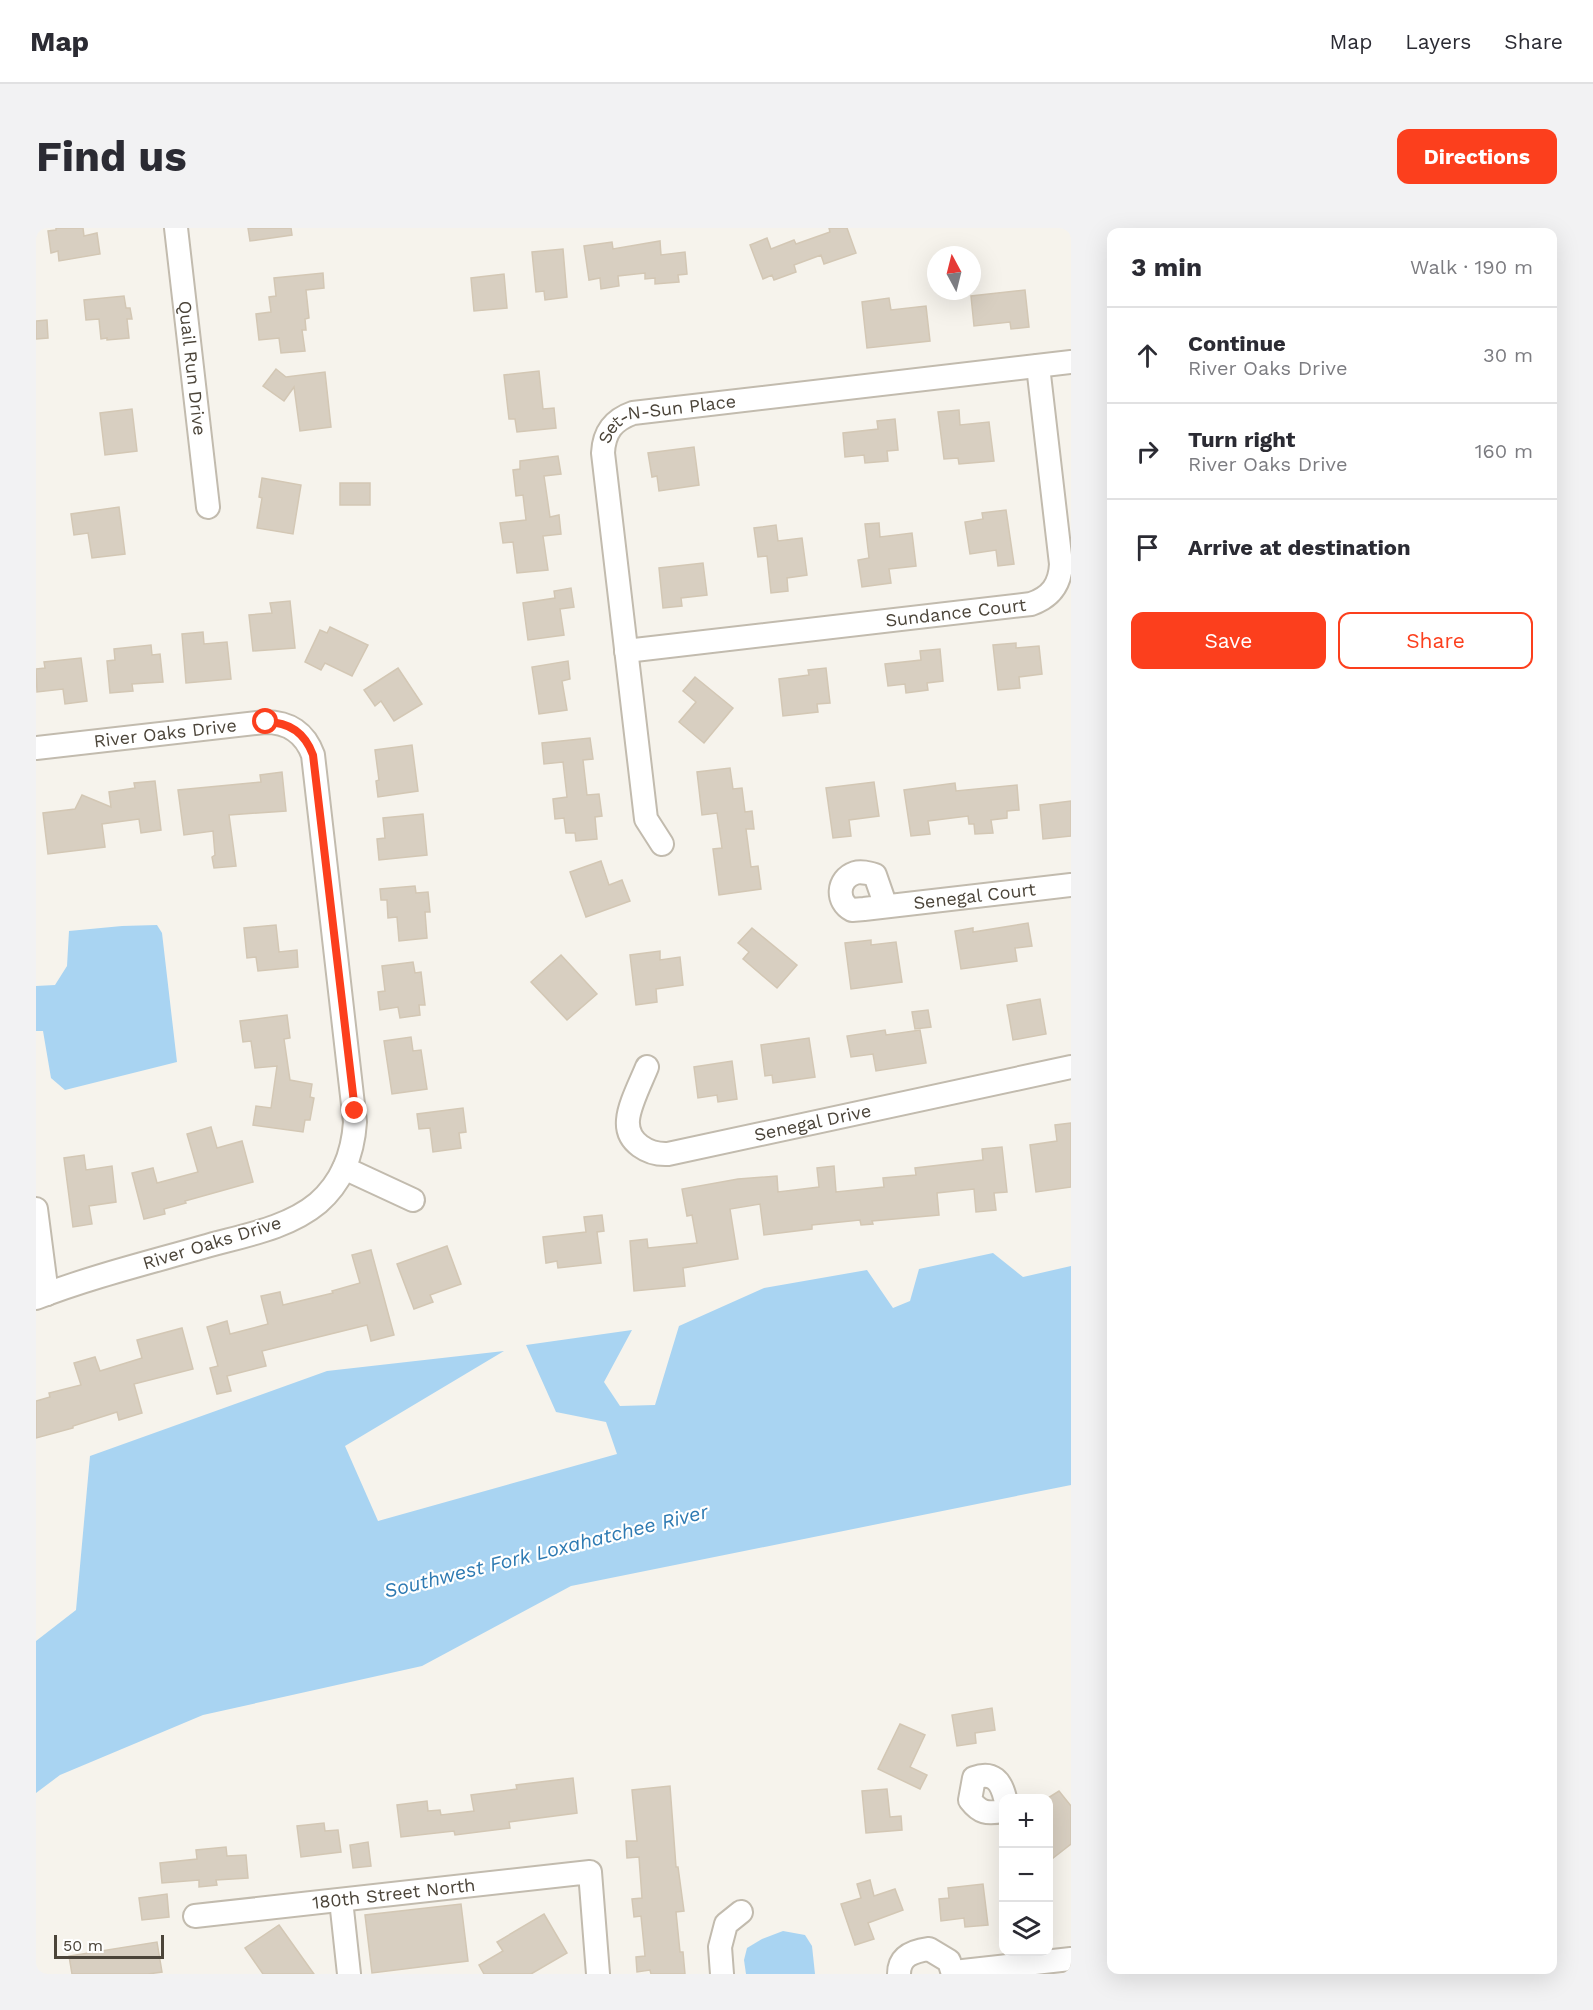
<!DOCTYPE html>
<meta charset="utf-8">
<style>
:root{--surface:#fff;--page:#f2f2f3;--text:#2b2b33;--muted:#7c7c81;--line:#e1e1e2;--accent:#fc3f1d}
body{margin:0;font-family:"Work Sans",sans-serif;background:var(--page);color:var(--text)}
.controls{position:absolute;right:18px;bottom:18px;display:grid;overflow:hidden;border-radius:12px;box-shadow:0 6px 24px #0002}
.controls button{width:54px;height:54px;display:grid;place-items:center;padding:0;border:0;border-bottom:2px solid var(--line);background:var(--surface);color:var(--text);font:30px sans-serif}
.compass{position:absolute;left:891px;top:18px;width:54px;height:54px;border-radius:50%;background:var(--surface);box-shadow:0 6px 24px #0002;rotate:353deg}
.scale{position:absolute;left:18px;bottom:15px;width:110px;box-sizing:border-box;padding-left:6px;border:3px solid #4b4439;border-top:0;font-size:16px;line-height:21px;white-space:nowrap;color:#4b4439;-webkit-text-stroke:4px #fff;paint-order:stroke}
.stop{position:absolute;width:18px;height:18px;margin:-14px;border:4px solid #fc3f1d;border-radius:50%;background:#fff}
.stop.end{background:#fc3f1d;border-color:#fff;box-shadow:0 2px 6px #0008}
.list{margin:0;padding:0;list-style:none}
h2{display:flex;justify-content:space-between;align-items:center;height:78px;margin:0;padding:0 24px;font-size:26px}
h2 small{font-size:20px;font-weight:400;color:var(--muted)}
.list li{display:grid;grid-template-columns:39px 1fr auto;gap:18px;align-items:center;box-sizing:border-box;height:96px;padding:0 24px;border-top:2px solid var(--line)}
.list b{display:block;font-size:22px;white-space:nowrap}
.list p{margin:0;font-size:20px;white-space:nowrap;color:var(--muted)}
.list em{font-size:20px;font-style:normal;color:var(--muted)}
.actions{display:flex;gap:12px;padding:18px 24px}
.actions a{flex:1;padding:14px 0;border:2px solid var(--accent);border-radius:12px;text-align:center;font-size:21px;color:var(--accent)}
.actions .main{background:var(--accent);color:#fff}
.icon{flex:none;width:33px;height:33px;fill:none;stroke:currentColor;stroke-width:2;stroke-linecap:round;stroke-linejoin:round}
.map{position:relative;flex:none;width:1035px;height:1746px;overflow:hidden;border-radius:12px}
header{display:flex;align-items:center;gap:36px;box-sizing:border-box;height:84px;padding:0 30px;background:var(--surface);border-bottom:2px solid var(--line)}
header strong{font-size:28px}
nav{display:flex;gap:33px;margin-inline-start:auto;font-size:21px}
.intro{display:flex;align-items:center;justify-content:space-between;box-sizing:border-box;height:144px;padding:0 36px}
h1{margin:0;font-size:42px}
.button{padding:15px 27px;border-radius:12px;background:var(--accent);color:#fff;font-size:21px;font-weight:700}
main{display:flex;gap:36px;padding:0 36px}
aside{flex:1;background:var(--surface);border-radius:12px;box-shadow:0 6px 24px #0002}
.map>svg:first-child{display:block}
</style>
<header>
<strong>Map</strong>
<nav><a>Map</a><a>Layers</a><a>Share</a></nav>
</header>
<div class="intro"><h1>Find us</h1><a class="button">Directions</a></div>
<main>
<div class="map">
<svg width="1035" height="1746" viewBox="0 0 1035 1746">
<rect width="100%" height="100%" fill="#f6f3ec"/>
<!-- water -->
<g fill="#a9d4f2">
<polygon points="121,697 126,705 141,834 29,862 15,850 7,803 0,803 0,758 19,757 31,738 33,703 86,698"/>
<polygon points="957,1025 987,1049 1035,1038 1035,1257 535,1358 386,1438 167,1487 24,1547 0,1565 0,1413 40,1382 54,1228 291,1143 468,1123 309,1218 342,1293 581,1226 570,1194 520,1184 490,1117 596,1102 568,1154 584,1178 619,1177 643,1098 728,1060 831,1042 857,1080 874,1073 883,1041"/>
<polygon points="747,1703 769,1707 776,1718 779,1746 710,1746 708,1732 711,1720 726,1711"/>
</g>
<!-- building -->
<g fill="#d8cfc1" stroke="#d3c7b4" stroke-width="1.5">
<polygon points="20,0 47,0 48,8 61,5 64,26 23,33 22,23 15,25 12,3 20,2"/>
<polygon points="212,0 255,0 256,7 214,13"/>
<polygon points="793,0 811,0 820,25 788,36 785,27 758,37 760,44 738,52 736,47 727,51 714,17 731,10 735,21 758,12 760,16 794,4"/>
<polygon points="624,13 625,27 649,24 651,46 642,47 643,54 619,56 619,50 609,51 609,45 582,48 583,58 565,61 564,50 553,52 548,18 576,14 577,21"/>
<polygon points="527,21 531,69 509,72 508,63 500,64 496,24"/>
<polygon points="287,45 288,60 270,62 273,90 269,91 270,102 266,102 269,123 245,125 243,110 223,112 220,86 235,84 233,69 240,68 238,50"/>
<polygon points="468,46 471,80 438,83 435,50"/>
<polygon points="989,62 993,99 975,101 974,94 938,98 935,68"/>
<polygon points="88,68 90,80 94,80 96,91 91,91 93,110 71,112 71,110 65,111 63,91 50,92 48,72"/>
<polygon points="853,70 855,82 890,78 894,113 831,120 826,74"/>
<polygon points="11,92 12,110 0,111 0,93"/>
<polygon points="240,141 250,149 289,144 295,199 264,203 258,159 248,173 227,158"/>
<polygon points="503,143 507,181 518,180 520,200 481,204 479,191 473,191 468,147"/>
<polygon points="96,181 101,223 69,227 64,185"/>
<polygon points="923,182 924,197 953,194 958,233 923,236 922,230 908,231 902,184"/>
<polygon points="859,191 862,222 851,223 852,233 829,235 828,227 809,229 807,205 842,201 841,193"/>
<polygon points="658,219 663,257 623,263 621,248 616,249 612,225"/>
<polygon points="522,228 525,246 508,248 514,289 523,287 525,306 507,308 512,342 481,345 477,314 467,315 464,295 490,292 487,267 480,268 477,242 484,241 484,233"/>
<polygon points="226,250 265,257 257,306 221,300 226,270 223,269"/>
<rect x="304" y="255" width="30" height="22"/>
<polygon points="83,279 89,326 56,330 52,305 38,307 35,286"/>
<polygon points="970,282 978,336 962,338 960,322 934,326 929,294 947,291 946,285"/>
<polygon points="843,295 844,309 876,305 880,338 853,341 855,355 826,359 822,332 833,330 829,296"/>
<polygon points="740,297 742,313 766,310 771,347 751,350 752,363 735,365 731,328 722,329 718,300"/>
<polygon points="667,335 671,367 645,370 646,378 627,380 623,340"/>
<polygon points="535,360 538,379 524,381 528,407 492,412 487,375 519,370 518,363"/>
<polygon points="254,373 259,420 217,423 213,387 236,385 234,375"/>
<polygon points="294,399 332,417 316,448 289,435 285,442 269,434 284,402 291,405"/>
<polygon points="167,404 168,416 191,414 195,451 150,455 146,406"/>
<polygon points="980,415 980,420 1003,418 1006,446 983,449 984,460 962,462 957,417"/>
<polygon points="115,417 116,427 124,426 127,454 96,456 97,463 74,465 71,433 79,432 78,421"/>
<polygon points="904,421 907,453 891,455 892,462 870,465 869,456 852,458 849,436 885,432 884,423"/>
<polygon points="45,430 51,473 29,476 27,461 1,464 0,441 9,440 8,434"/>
<polygon points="532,433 534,451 526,453 531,482 503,486 496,439"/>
<polygon points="362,440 386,476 358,493 345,473 339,478 328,462"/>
<polygon points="790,440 794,475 781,476 782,484 747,488 743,451 773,447 772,442"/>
<polygon points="659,449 697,480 668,515 643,494 660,474 647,463"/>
<polygon points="554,510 557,531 547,532 551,567 563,566 566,588 559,589 561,611 540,613 539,605 530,605 528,590 519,591 517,571 531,569 527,534 508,536 506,515"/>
<polygon points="376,517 382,563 342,569 340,553 343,552 339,522"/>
<polygon points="694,540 697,561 706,560 709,584 716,583 718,601 710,601 715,639 722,638 725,661 683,667 677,621 686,620 681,585 666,587 661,544"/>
<polygon points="246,544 250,583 193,587 200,638 178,640 176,629 179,627 177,603 148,607 142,562 225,554 224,547"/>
<polygon points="119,553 125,602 105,605 103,591 66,596 69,619 12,626 7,585 39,581 46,567 75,579 73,564 99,560 98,555"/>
<polygon points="838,554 843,588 813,592 815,608 797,610 790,560"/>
<polygon points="919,555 920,563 981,557 983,582 971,583 971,590 955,592 957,605 939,606 938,596 933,596 932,588 892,593 894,606 875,608 868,562"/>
<polygon points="1035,573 1035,608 1007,611 1004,577"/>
<polygon points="387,586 391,627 343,632 341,611 349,610 347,590"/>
<polygon points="565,633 573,657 586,652 594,673 550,689 534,644"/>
<polygon points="379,658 380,665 392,664 394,684 389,684 391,710 363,713 361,689 352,690 351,672 345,672 344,661"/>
<polygon points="992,695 996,718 979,720 981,733 925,741 919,703 937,700 937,704"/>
<polygon points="240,697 243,724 261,722 262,739 222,743 220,729 211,730 208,700"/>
<polygon points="716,700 761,737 741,760 707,731 713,724 702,715"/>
<polygon points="835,712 835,717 860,714 866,754 815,761 809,715"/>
<polygon points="624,723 624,732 644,729 647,757 620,761 621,774 600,777 594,727"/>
<polygon points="525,727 561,766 531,792 495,754"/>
<polygon points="377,734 379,745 385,744 389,777 383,777 384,787 364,790 362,779 344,782 342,764 349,763 346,738"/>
<polygon points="1004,771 1010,806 977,812 971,777"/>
<polygon points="892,782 895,799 879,801 876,784"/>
<polygon points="251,787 254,810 248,811 254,852 276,856 274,869 278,870 274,892 269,892 267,904 217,897 220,878 235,880 241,838 219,840 215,813 207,814 204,793"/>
<polygon points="849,802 850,807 884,802 890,835 840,843 837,826 815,829 811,808"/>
<polygon points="375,809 377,823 385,822 391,861 356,866 348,813"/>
<polygon points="773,810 779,849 737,855 736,847 729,848 725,817"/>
<polygon points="696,833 701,871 682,874 681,867 662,870 658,839"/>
<polygon points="427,880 430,904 423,905 425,920 397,924 394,900 383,901 381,886"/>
<polygon points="1035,895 1035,959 1000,964 994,917 1021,913 1019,897"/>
<polygon points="175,899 181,920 206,913 217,954 149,973 150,975 128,981 129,986 108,991 96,945 117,940 121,955 162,944 151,906"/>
<polygon points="966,919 971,964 958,965 960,982 940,984 938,961 901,965 903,987 836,993 837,996 825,997 824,992 776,997 776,1001 728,1007 724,976 694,981 702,1031 647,1040 649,1058 598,1063 594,1013 611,1011 612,1020 661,1015 656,987 651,988 646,961 702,951 741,948 742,964 783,959 781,940 798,938 800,964 848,959 847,950 880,947 879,940 947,932 946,921"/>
<polygon points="48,927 50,942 76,938 80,974 53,978 56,996 37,999 28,930"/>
<polygon points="566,987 568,1003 561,1004 565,1035 522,1040 521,1033 510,1035 507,1009 550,1004 548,989"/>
<polygon points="411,1018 425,1056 394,1067 397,1074 378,1081 361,1036"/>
<polygon points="335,1022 358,1107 335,1113 331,1097 226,1123 230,1138 191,1148 195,1163 181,1166 174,1140 182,1138 171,1099 191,1093 194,1106 232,1096 225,1068 244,1064 247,1077 297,1065 296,1063 324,1055 316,1027"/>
<polygon points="146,1100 157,1141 98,1156 106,1185 83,1192 81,1184 37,1198 37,1200 0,1210 0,1173 14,1169 13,1165 45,1157 38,1135 59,1129 64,1143 106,1130 101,1112"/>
<polygon points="956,1480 959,1502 939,1505 940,1515 921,1518 916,1487"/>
<polygon points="864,1496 889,1507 874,1539 891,1547 884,1561 842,1541"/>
<polygon points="537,1550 541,1585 473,1594 474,1600 419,1607 418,1603 365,1609 361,1577 391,1573 392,1583 404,1582 405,1587 438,1583 435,1567 481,1561 480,1557"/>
<polygon points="634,1558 640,1639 642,1639 648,1683 640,1684 644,1724 647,1724 649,1746 615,1746 614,1742 601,1744 600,1729 609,1728 605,1688 598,1689 596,1671 606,1670 603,1629 591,1630 590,1613 601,1613 596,1562"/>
<polygon points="851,1561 854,1589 865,1588 866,1602 830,1605 826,1563"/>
<polygon points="1023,1563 1035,1578 1035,1616 1012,1634 1012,1570"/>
<polygon points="288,1595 289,1603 302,1602 305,1624 265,1629 261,1598"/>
<polygon points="332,1614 335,1638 317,1640 314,1617"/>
<polygon points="190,1619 191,1628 210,1627 212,1650 180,1652 181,1657 163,1659 163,1652 126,1655 124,1635 161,1631 160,1622"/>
<polygon points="834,1652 838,1668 859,1661 867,1682 832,1695 838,1711 819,1717 805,1676 825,1670 821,1656"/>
<polygon points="947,1656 952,1697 929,1699 928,1690 905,1693 903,1671 913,1670 912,1660"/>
<polygon points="131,1666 133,1689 106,1692 103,1670"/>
<polygon points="425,1676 432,1733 336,1745 329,1687"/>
<polygon points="508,1686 531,1725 495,1746 448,1746 443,1737 467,1723 461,1714"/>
<polygon points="243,1697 278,1746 227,1746 209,1720"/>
<polygon points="121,1714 126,1744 112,1746 36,1746 33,1728"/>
</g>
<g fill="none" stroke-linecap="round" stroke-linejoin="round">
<!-- minor casing -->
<g stroke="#c2bbae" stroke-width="26">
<g id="minor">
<path id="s1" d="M140 0 172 279"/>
<path id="s2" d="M590 423 995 376C1015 369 1024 357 1025 336L1002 138"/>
<path id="s3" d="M0 520 229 494C253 494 269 505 277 527L319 894C317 925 306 954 282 975 251 1001 205 1008 167 1019 111 1035 54 1049 0 1070"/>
<path id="s4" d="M626 616 610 591 567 225C568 204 577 192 597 185L1035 134"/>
<path id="s5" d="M842 679 847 670 839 647C832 645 825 643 819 645 801 651 800 674 816 682L828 681 1035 657"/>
<path id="s6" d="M611 839C605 854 593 877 592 892 590 915 613 927 632 926L1035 839"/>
<polyline points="308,940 377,972"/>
<polyline points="0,981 11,1066"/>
<path d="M968 1580 967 1583C951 1586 944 1585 934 1572L938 1550C957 1543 965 1553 969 1570"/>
<polyline points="305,1672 313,1746"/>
<path id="s7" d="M159 1688 554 1644 562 1746"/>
<polyline points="918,1744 1035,1731"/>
<polyline points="686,1746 684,1719 690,1696 705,1684"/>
<path d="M863 1746C863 1728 877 1723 893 1721L913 1733 917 1746"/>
</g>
</g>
<!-- minor -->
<use href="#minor" stroke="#fff" stroke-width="22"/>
</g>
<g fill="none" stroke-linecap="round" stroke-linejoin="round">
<!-- route -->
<path stroke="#fc3f1d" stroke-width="8" d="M230 494C253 494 269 505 277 527L319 883"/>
</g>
<g text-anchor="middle" stroke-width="4.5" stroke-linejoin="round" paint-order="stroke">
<!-- street labels -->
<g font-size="18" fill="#4b4439" stroke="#fff">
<text dy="6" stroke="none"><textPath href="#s1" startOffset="141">Quail Run Drive</textPath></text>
<text dy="6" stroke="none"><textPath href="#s4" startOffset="482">Set-N-Sun Place</textPath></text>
<text dy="6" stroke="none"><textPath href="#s2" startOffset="332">Sundance Court</textPath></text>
<text dy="6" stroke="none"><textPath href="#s3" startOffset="130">River Oaks Drive</textPath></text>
<text dy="6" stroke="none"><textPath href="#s5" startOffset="226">Senegal Court</textPath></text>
<text dy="6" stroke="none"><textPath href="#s6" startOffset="264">Senegal Drive</textPath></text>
<text transform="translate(176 1015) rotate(-17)" y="6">River Oaks Drive</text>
<text dy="6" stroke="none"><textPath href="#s7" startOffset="200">180th Street North</textPath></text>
</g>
<!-- water labels -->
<g font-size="20" font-style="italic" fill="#2e7ab2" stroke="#fff">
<text transform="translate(510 1323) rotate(-14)" y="7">Southwest Fork Loxahatchee River</text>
</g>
</g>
</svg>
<div class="controls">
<button>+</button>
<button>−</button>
<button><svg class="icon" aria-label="layers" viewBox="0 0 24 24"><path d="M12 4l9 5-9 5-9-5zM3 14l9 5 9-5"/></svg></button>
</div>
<svg class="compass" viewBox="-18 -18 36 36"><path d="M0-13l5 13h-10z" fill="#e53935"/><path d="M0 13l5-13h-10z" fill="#7c7c81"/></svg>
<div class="scale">50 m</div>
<div class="stop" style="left:230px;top:494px"></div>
<div class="stop end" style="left:319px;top:883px"></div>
</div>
<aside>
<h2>3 min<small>Walk · 190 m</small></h2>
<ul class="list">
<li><svg class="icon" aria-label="ahead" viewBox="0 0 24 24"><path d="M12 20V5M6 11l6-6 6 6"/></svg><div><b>Continue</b><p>River Oaks Drive</p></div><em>30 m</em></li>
<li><svg class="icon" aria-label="right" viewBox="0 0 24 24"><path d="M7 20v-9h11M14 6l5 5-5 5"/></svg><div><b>Turn right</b><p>River Oaks Drive</p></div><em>160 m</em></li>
<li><svg class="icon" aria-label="arrive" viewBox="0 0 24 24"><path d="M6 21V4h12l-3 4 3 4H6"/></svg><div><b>Arrive at destination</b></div></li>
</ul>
<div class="actions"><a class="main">Save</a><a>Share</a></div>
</aside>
</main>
